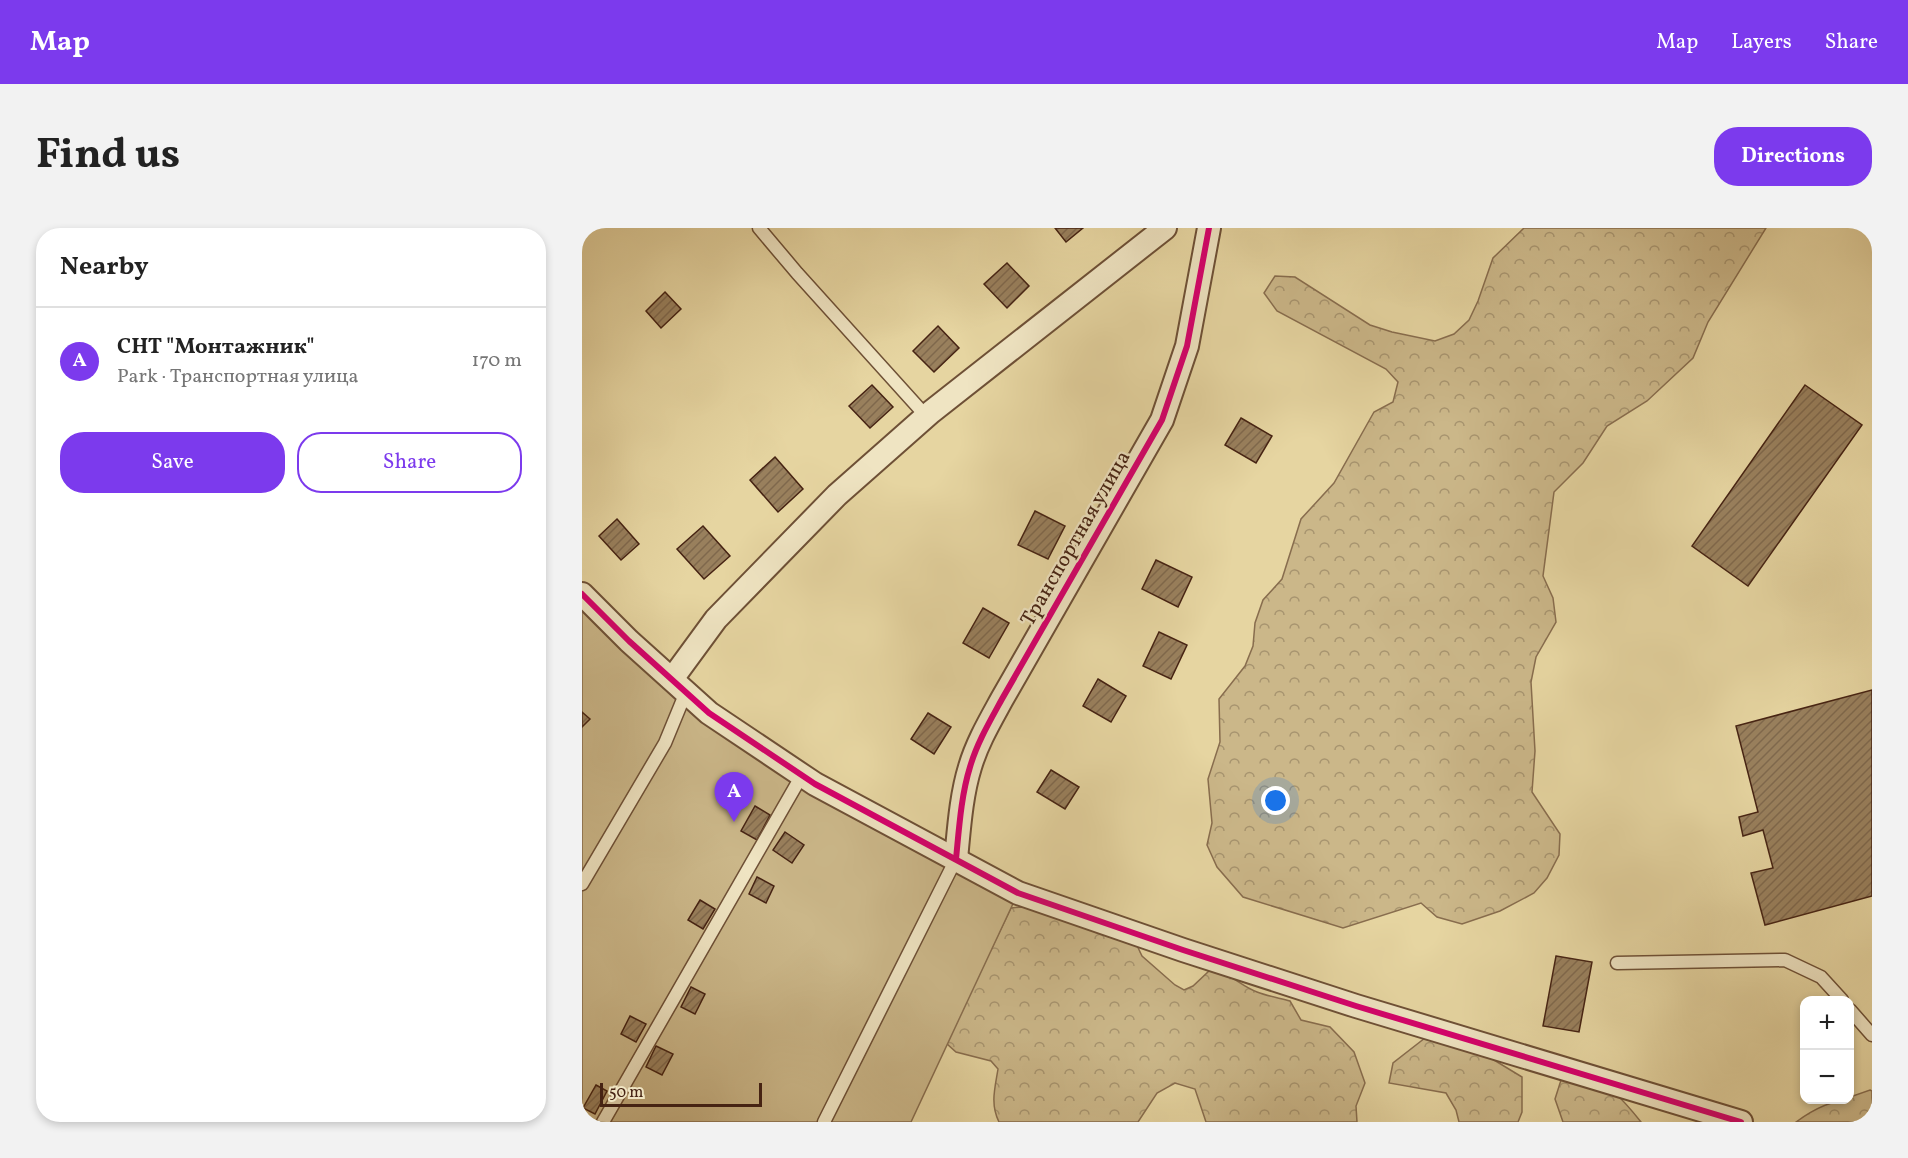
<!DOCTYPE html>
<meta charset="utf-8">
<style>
:root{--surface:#fff;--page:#f2f2f2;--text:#222;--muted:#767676;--line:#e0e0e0;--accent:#7c3aed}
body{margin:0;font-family:Vollkorn,serif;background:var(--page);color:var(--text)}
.controls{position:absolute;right:18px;bottom:18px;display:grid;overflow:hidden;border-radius:12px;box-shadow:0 3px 9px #0003}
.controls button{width:54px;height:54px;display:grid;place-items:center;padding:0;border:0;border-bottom:2px solid var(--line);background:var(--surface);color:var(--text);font:30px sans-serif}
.scale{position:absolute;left:18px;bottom:15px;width:162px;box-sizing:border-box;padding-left:6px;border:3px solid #462313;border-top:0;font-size:16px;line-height:21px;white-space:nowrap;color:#462313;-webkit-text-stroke:4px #efe4c2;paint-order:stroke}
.you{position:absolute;left:694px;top:573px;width:21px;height:21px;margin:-15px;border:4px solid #fff;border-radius:50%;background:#1a73e8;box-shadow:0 0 0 9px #1a73e833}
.badge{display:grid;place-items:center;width:39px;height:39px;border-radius:50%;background:var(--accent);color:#fff;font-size:20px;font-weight:700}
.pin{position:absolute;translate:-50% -50px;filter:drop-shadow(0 2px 3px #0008)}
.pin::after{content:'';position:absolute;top:32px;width:21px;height:18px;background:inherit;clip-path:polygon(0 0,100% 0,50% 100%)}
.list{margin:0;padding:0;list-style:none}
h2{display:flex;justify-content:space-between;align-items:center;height:78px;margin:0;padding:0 24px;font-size:26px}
h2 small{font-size:20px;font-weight:400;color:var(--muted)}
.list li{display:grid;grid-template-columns:39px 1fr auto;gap:18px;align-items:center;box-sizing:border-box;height:108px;padding:0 24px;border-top:2px solid var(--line)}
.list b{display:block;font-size:22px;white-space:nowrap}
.list p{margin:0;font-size:20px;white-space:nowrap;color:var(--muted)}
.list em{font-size:20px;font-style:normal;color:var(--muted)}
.actions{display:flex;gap:12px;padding:18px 24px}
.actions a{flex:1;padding:14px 0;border:2px solid var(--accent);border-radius:24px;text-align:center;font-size:21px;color:var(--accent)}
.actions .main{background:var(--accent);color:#fff}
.map{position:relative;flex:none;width:1290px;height:894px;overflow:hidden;border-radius:24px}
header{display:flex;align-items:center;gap:36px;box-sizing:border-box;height:84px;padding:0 30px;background:var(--accent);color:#fff}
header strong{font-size:28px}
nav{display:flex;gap:33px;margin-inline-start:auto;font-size:21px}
.intro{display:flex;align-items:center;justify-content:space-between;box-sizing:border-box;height:144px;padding:0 36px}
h1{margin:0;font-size:42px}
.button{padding:15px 27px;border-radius:24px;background:var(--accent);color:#fff;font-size:21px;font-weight:700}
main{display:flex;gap:36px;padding:0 36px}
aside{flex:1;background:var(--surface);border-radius:24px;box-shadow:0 3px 9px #0003}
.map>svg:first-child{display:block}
</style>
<header>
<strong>Map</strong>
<nav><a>Map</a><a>Layers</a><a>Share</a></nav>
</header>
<div class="intro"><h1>Find us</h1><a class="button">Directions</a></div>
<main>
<aside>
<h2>Nearby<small></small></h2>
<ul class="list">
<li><span class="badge">A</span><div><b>СНТ &quot;Монтажник&quot;</b><p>Park · Транспортная улица</p></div><em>170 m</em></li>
</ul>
<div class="actions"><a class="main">Save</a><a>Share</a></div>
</aside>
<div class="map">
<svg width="1290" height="894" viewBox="0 0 1290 894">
<defs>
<pattern id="forest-crowns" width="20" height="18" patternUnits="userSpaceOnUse" patternTransform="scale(1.5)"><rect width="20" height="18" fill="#cbb789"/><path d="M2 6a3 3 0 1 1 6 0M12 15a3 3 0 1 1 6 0" fill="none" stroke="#a7946f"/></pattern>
<pattern id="building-hatch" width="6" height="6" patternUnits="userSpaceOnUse" patternTransform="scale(1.5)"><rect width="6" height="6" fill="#99805d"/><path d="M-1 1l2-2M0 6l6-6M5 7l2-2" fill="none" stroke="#7f684c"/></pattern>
</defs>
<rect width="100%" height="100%" fill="#e6d5a1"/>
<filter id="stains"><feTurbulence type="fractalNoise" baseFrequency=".00333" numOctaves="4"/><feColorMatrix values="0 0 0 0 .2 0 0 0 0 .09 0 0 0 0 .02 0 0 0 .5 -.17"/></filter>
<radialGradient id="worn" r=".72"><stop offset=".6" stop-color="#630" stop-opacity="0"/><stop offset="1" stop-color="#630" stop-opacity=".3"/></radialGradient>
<!-- forest -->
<g fill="url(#forest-crowns)" stroke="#886d4e" stroke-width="1.5">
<polygon points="942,0 1184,0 1126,94 1111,130 1065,173 1025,198 1001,235 972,264 961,348 971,370 974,394 954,429 949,454 953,523 950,564 978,606 977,627 965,650 952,665 918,683 880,696 855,689 839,675 761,700 661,669 635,639 625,617 630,595 626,551 638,514 637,471 663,438 671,418 673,395 681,372 700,351 719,291 752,255 792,184 811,174 816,154 804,141 695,83 682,65 693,48 713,49 788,97 810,104 853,113 872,106 887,92 896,73 911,30"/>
<path d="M440 679 484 683 551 709 560 728 593 757 602 762 611 758 627 743C648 743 656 757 675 764 685 768 697 770 708 773L719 792 748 799 772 824 783 855 774 878 775 894H624L613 861 593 855 575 865 556 894H417C408 876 413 860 416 841L409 833 374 824 364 815 429 680Z"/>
<polygon points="843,810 884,815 940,849 940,884 936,894 877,894 874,882 864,865 807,855 811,835"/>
<path d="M1000 846C1029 858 1040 870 1059 894H981L973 871 979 852Z"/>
<path d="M1288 862 1290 863V894H1214C1229 883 1248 872 1268 872V869Z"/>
</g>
<!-- garden -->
<polygon fill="#cbb789" stroke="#886d4e" stroke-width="1.5" points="0,366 127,485 436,665 329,894 0,894"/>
<!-- building -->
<g fill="url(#building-hatch)" stroke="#462313" stroke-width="1.5">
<polygon points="473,0 501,0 484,14"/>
<polygon points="425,35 447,58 425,80 402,56"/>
<polygon points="83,64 99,81 79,100 64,83"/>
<polygon points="356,98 377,120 352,144 331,123"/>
<polygon points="290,157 311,179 288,200 267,178"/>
<polygon points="1223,157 1280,197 1166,358 1110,318"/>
<polygon points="659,190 690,208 674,235 643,217"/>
<polygon points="193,229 221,261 196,284 168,252"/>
<polygon points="453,283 483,298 466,331 436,317"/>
<polygon points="35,291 57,316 39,332 17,308"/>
<polygon points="121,298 148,328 122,351 95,321"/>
<polygon points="574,332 610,349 596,379 560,361"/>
<polygon points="401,380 427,395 407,430 381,415"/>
<polygon points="577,404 605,417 589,451 561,438"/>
<polygon points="516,451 544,468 529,494 501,478"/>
<polygon points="1290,462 1290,668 1183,697 1169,645 1191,640 1181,602 1161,608 1157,589 1176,584 1154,498"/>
<polygon points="0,484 8,491 0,499"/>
<polygon points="346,485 369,499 352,526 329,511"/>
<polygon points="469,542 497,559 483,581 455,564"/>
<polygon points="173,578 188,587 175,612 159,603"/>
<polygon points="203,604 222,617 210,635 191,622"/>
<polygon points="175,649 192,658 184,675 167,666"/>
<polygon points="118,672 133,681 121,701 106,692"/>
<polygon points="974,728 1010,734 997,804 961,798"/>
<polygon points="109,759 123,766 113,786 99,779"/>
<polygon points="48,788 64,796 54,814 39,806"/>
<polygon points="74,818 91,826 80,847 64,839"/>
<polygon points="14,857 25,863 13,886 1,880"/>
</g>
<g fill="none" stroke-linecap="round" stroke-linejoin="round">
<!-- lane casing -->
<g stroke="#6e5036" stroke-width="15">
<g id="lane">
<polyline points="177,0 215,45 344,188"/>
<polyline points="0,656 83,515 104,464"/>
<polyline points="1035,735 1203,732 1239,749 1260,772"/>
<polyline points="1268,782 1290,807"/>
<polyline points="21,894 220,547"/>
<polyline points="242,894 374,631"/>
</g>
</g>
<!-- street casing -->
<g stroke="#6e5036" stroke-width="26">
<g id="street">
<polyline points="0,366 47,413 127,485 233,556 436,665 601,722 774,778 1159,894"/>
<polyline points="90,451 134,391 255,267 349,184 583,0"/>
<path d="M374 631C377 601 379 568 388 539 395 515 408 493 420 471L580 192 605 118 627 0"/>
</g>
</g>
<!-- lane -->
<use href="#lane" stroke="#efe4c2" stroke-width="12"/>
<!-- street -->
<use href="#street" stroke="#efe4c2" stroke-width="22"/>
<!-- cycleway casing -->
<g stroke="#efe4c2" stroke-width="10">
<g id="cycleway">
<polyline points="0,366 47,413 127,485 233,556 436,665 601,722 774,778 1159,894"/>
<path d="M374 631C377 601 379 568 388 539 395 515 408 493 420 471L580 192 605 118 627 0"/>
</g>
</g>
<!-- cycleway -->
<use href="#cycleway" stroke="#d6006c" stroke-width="6"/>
</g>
<g text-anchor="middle" stroke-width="4.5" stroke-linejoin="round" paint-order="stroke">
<!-- street labels -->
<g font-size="21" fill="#462313" stroke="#efe4c2">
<text transform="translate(493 310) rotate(-60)" y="7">Транспортная улица</text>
</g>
</g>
<rect width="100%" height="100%" filter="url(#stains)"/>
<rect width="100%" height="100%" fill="url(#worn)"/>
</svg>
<div class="controls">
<button>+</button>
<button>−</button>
</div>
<div class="scale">50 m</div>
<div class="you"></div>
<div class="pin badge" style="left:152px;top:594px">A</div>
</div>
</main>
